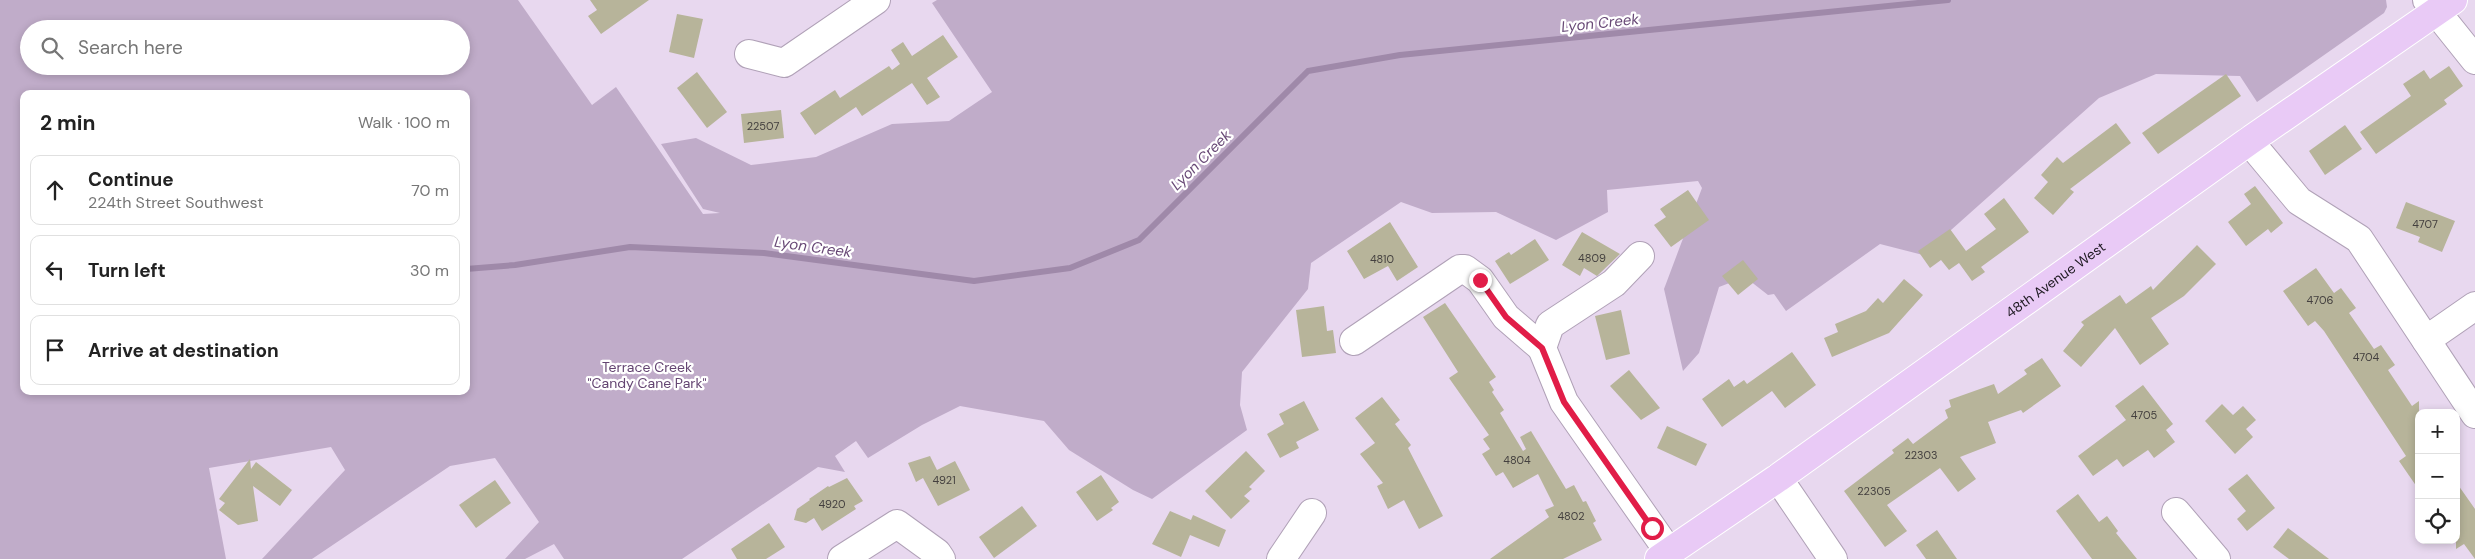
<!DOCTYPE html>
<meta charset="utf-8">
<style>
:root{--surface:#fff;--page:#f2f2f2;--text:#222;--muted:#767676;--line:#e0e0e0}
body{margin:0;font-family:"DM Sans",sans-serif;background:var(--page);color:var(--text)}
.controls{position:absolute;right:15px;bottom:15px;display:grid;overflow:hidden;border-radius:10px;box-shadow:0 2px 8px #0003}
.controls button{width:45px;height:45px;display:grid;place-items:center;padding:0;border:0;border-bottom:1px solid var(--line);background:var(--surface);color:var(--text);font:25px sans-serif}
.stop{position:absolute;width:15px;height:15px;margin:-11px;border:4px solid #e11d48;border-radius:50%;background:#fff}
.stop.end{background:#e11d48;border-color:#fff;box-shadow:0 1px 5px #0008}
.list{margin:0;padding:0;list-style:none}
h2{display:flex;justify-content:space-between;align-items:center;height:65px;margin:0;padding:0 20px;font-size:21px}
h2 small{font-size:16px;font-weight:400;color:var(--muted)}
.list li{display:grid;grid-template-columns:32px 1fr auto;gap:15px;align-items:center;box-sizing:border-box;height:70px;margin:0 10px 10px;padding:0 10px;border:1px solid var(--line);border-radius:10px}
.list b{display:block;font-size:19px;white-space:nowrap}
.list p{margin:0;font-size:16px;white-space:nowrap;color:var(--muted)}
.list em{font-size:16px;font-style:normal;color:var(--muted)}
.icon{flex:none;width:28px;height:28px;fill:none;stroke:currentColor;stroke-width:2;stroke-linecap:round;stroke-linejoin:round}
.map{position:relative;flex:none;width:2475px;height:559px;overflow:hidden}
.search{position:absolute;background:var(--surface);box-shadow:0 2px 8px #0003;left:20px;top:20px;width:450px;height:55px;display:flex;align-items:center;gap:12px;box-sizing:border-box;padding:0 18px;border-radius:28px;color:var(--muted);font-size:19px}
.panel{position:absolute;background:var(--surface);box-shadow:0 2px 8px #0003;left:20px;top:90px;width:450px;height:305px;border-radius:10px}
.map>svg:first-child{display:block}
</style>
<div class="map">
<svg width="2475" height="559" viewBox="0 0 2475 559">
<rect width="100%" height="100%" fill="#e8d8ef"/>
<!-- green -->
<path fill="#c0acc9" fill-rule="evenodd" d="M0 0H518L592 105 616 87 703 214 720 213 703 209 661 144 696 138 751 165 816 157 892 124 949 121 992 92 932 3 937 0H2386L2387 7 2384 13 2257 102 2240 76 2156 74 2099 98 1923 255 1880 244 1786 311 1774 294 1768 295 1745 277 1719 287 1699 353 1683 371 1664 289 1702 188 1698 181 1607 190 1608 212 1556 240 1496 212 1432 213 1401 202 1311 263 1308 289 1242 372 1240 405 1247 430 1152 499 1133 490 1069 450 1044 421 960 406 922 425 868 458 856 441 835 456 845 472 818 467 682 559H564L554 544 525 559H505L539 522 495 458 450 466 312 559H262L345 470 331 447 209 468 226 559H0ZM29 29H461V66H29ZM24 94H466V391H24Z"/>
<g fill="none" stroke-linecap="round" stroke-linejoin="round">
<!-- stream -->
<polyline stroke="#9f89a9" stroke-width="6" points="466,269 515,265 630,247 764,253 974,281 1070,268 1139,240 1308,71 1400,55 1948,0"/>
</g>
<!-- building -->
<g fill="#b7b49a">
<polygon points="590,0 649,0 601,34 588,16 597,10"/>
<polygon points="677,14 703,19 694,58 669,52"/>
<polygon points="943,35 958,57 927,78 940,97 927,105 912,83 862,116 856,107 815,135 800,113 835,90 840,98 889,66 892,70 900,64 891,50 903,42 912,56"/>
<polygon points="2449,66 2463,86 2444,100 2447,104 2376,154 2360,132 2411,96 2403,84 2424,70 2430,79"/>
<polygon points="697,72 727,112 707,128 677,88"/>
<polygon points="2226,74 2241,96 2158,154 2142,133"/>
<polygon points="781,110 784,138 744,143 741,114"/>
<polygon points="2116,123 2131,143 2070,189 2074,192 2053,215 2034,198 2048,182 2041,175 2057,157 2063,163"/>
<polygon points="2345,125 2362,149 2325,175 2309,151"/>
<polygon points="2255,186 2283,223 2271,233 2268,229 2246,246 2228,222 2251,204 2244,194"/>
<polygon points="1688,190 1709,220 1671,247 1654,225 1666,217 1660,209"/>
<polygon points="2004,198 2029,232 1981,267 1985,272 1972,281 1959,263 1949,270 1941,260 1930,268 1918,251 1950,229 1966,251 1996,229 1984,214"/>
<polygon points="2406,202 2455,221 2442,252 2418,242 2420,237 2396,228"/>
<polygon points="1390,222 1418,267 1397,281 1388,266 1364,279 1347,251"/>
<polygon points="1582,232 1620,254 1597,276 1584,268 1580,276 1562,265"/>
<polygon points="1535,239 1549,260 1510,284 1495,261 1509,252 1511,255"/>
<polygon points="2197,245 2216,264 2184,296 2151,318 2169,344 2140,365 2115,328 2081,367 2063,351 2084,325 2081,322 2120,295 2126,304 2151,286 2153,290"/>
<polygon points="1743,260 1758,279 1738,295 1722,276"/>
<polygon points="2316,268 2334,293 2341,288 2356,308 2349,313 2374,349 2381,345 2395,365 2388,370 2412,406 2419,401 2419,490 2399,461 2406,456 2324,331 2315,321 2308,326 2283,291"/>
<polygon points="1904,279 1923,295 1889,333 1832,357 1824,338 1838,332 1835,324 1866,311 1878,298 1883,303"/>
<polygon points="1445,303 1496,377 1489,382 1494,390 1492,392 1504,410 1500,413 1523,451 1526,449 1520,437 1531,431 1566,489 1574,485 1583,502 1586,501 1596,521 1593,523 1602,540 1563,559 1490,559 1549,517 1545,510 1554,506 1538,474 1513,488 1503,472 1496,476 1482,454 1490,449 1483,439 1489,435 1449,378 1458,372 1423,317"/>
<polygon points="1324,306 1327,331 1333,330 1336,353 1302,357 1296,310"/>
<polygon points="1621,310 1630,354 1606,360 1595,316"/>
<polygon points="1792,352 1816,385 1785,408 1772,391 1722,427 1702,399 1729,379 1734,387 1744,380 1747,384"/>
<polygon points="2042,358 2061,386 2023,413 2021,410 1988,422 1996,443 1960,457 1976,479 1958,492 1940,468 1887,505 1907,531 1885,547 1844,491 1894,453 1892,450 1908,438 1913,444 1948,418 1945,410 1951,407 1949,400 1994,384 1998,394 2027,374 2024,370"/>
<polygon points="1629,370 1660,408 1641,420 1610,386"/>
<polygon points="2143,385 2173,424 2166,430 2175,442 2154,458 2148,450 2123,467 2117,459 2093,476 2078,456 2126,420 2115,406"/>
<polygon points="1382,397 1400,420 1395,424 1411,445 1408,448 1443,516 1419,529 1404,500 1388,509 1377,486 1383,483 1360,454 1375,443 1355,418"/>
<polygon points="1304,401 1319,430 1296,442 1299,448 1280,458 1267,434 1284,424 1279,414"/>
<polygon points="2222,404 2233,415 2243,406 2256,420 2246,429 2253,437 2235,454 2205,421"/>
<polygon points="1667,426 1707,444 1696,466 1657,448"/>
<polygon points="1246,451 1265,471 1249,487 1252,489 1244,496 1250,501 1231,519 1205,491"/>
<polygon points="930,456 937,470 955,461 970,490 938,506 923,478 916,482 908,463"/>
<polygon points="250,459 251,469 256,462 292,490 280,506 253,486 258,521 238,525 219,510 225,503 219,499"/>
<polygon points="2247,474 2275,508 2247,531 2237,519 2246,511 2228,489"/>
<polygon points="1101,475 1119,502 1111,508 1113,510 1097,521 1076,492"/>
<polygon points="847,478 863,501 854,506 856,509 822,531 814,518 806,523 794,520 797,509 810,500 809,499 828,486 829,487"/>
<polygon points="495,480 511,503 476,528 459,505"/>
<polygon points="2456,482 2475,509 2475,559 2464,544 2456,549"/>
<polygon points="2078,494 2099,522 2107,516 2118,531 2116,533 2137,559 2092,559 2056,511"/>
<polygon points="1022,506 1037,526 994,558 979,537"/>
<polygon points="1170,511 1191,520 1193,515 1226,530 1219,547 1190,535 1181,557 1152,544"/>
<polygon points="769,523 785,547 766,559 737,559 731,549"/>
<polygon points="2288,528 2329,559 2289,559 2273,547"/>
<polygon points="1937,530 1957,559 1926,559 1916,545"/>
</g>
<g fill="none" stroke-linecap="round" stroke-linejoin="round">
<!-- minor casing -->
<g stroke="#b0a1b7" stroke-width="30">
<g id="minor">
<polyline points="2427,0 2475,60"/>
<polyline points="749,54 784,63 876,0"/>
<polyline points="2249,141 2299,201 2359,239 2475,414"/>
<polyline points="2426,340 2475,306"/>
<polyline points="1354,341 1460,269 1465,269 1480,280 1506,317 1542,348"/>
<polyline points="1542,348 1564,402 1669,552"/>
<polyline points="1542,348 1550,325 1614,283 1640,256"/>
<polyline points="1778,478 1833,559"/>
<polyline points="2176,512 2216,559"/>
<polyline points="842,559 897,524 937,553 941,559"/>
<polyline points="1281,559 1312,513"/>
</g>
</g>
<!-- major casing -->
<g stroke="#fff" stroke-width="30">
<g id="major">
<path id="s1" d="M1659 559 1778 478 2249 141 2453 0"/>
</g>
</g>
<!-- minor -->
<use href="#minor" stroke="#fff" stroke-width="28"/>
<!-- major -->
<use href="#major" stroke="#e9caf6" stroke-width="28"/>
</g>
<g fill="none" stroke-linecap="round" stroke-linejoin="round">
<!-- route -->
<polyline stroke="#e11d48" stroke-width="6" points="1480,280 1506,317 1542,348 1564,402 1652,528"/>
</g>
<g text-anchor="middle" stroke-width="4.5" stroke-linejoin="round" paint-order="stroke">
<!-- number labels -->
<g font-size="11" fill="#44403f">
<text x="763" y="130">22507</text>
<text x="2425" y="228">4707</text>
<text x="1592" y="262">4809</text>
<text x="1382" y="263">4810</text>
<text x="2320" y="304">4706</text>
<text x="2366" y="361">4704</text>
<text x="2144" y="419">4705</text>
<text x="1921" y="459">22303</text>
<text x="1517" y="464">4804</text>
<text x="944" y="484">4921</text>
<text x="1874" y="495">22305</text>
<text x="832" y="508">4920</text>
<text x="1571" y="520">4802</text>
</g>
<!-- street labels -->
<g font-size="14" fill="#1e1921" stroke="#fff">
<text dy="5" stroke="none"><textPath href="#s1" startOffset="485">48th Avenue West</textPath></text>
</g>
<!-- park labels -->
<g font-size="14" fill="#644572" stroke="#fff">
<text x="647" y="372">Terrace Creek<tspan x="647" dy="16">"Candy Cane Park"</tspan></text>
</g>
<!-- water labels -->
<g font-size="15" font-style="italic" fill="#684976" stroke="#fff">
<text transform="translate(1600 23) rotate(-6)" y="5">Lyon Creek</text>
<text transform="translate(1201 160) rotate(-45)" y="5">Lyon Creek</text>
<text transform="translate(813 247) rotate(8)" y="5">Lyon Creek</text>
</g>
</g>
</svg>
<div class="controls">
<button>+</button>
<button>−</button>
<button><svg class="icon" aria-label="locate" viewBox="0 0 24 24"><circle cx="12" cy="12" r="6"/><path d="M12 2v4M12 18v4M2 12h4M18 12h4"/></svg></button>
</div>
<div class="stop" style="left:1652px;top:528px"></div>
<div class="stop end" style="left:1480px;top:280px"></div>
<div class="search"><svg class="icon" aria-label="search" viewBox="0 0 24 24"><circle cx="10" cy="10" r="6"/><path d="M15 15l6 6"/></svg>Search here</div>
<section class="panel">
<h2>2 min<small>Walk · 100 m</small></h2>
<ul class="list">
<li><svg class="icon" aria-label="ahead" viewBox="0 0 24 24"><path d="M12 20V5M6 11l6-6 6 6"/></svg><div><b>Continue</b><p>224th Street Southwest</p></div><em>70 m</em></li>
<li><svg class="icon" aria-label="left" viewBox="0 0 24 24"><path d="M17 20v-9H6M10 6l-5 5 5 5"/></svg><div><b>Turn left</b></div><em>30 m</em></li>
<li><svg class="icon" aria-label="arrive" viewBox="0 0 24 24"><path d="M6 21V4h12l-3 4 3 4H6"/></svg><div><b>Arrive at destination</b></div></li>
</ul>
</section>
</div>
